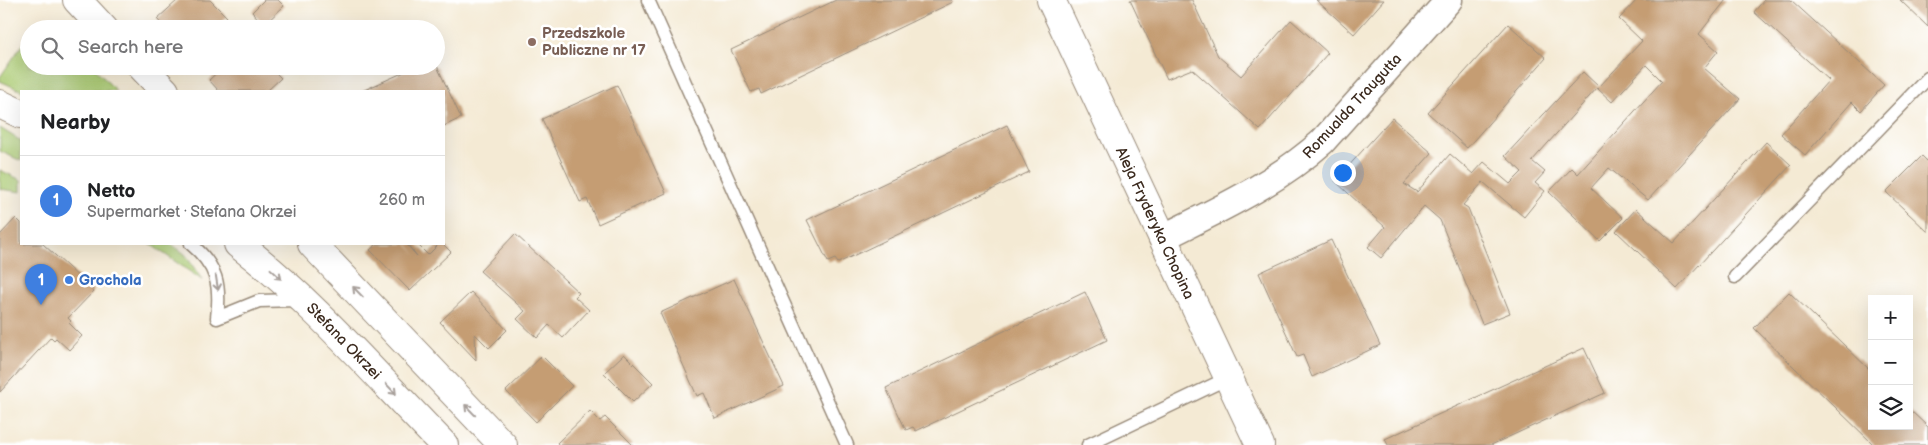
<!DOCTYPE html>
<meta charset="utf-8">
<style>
:root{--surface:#fff;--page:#f6f6f6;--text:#202124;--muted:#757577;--line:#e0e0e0;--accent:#0f766e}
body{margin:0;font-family:"Balsamiq Sans",sans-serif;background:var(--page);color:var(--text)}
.controls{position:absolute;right:15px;bottom:15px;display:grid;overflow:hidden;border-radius:0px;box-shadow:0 5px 20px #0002}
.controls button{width:45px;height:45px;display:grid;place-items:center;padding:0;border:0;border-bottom:1px solid var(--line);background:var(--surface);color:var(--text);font:25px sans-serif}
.you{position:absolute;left:1342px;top:172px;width:18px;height:18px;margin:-12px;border:4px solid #fff;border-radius:50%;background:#1a73e8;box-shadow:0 0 0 8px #1a73e833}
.badge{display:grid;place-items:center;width:32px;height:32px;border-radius:50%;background:var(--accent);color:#fff;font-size:16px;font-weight:700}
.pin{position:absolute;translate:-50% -41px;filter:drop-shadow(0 1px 2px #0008)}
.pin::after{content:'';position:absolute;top:26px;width:18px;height:15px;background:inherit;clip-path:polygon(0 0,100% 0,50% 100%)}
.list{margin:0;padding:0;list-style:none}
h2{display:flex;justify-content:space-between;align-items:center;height:65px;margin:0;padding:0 20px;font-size:21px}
h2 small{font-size:16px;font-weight:400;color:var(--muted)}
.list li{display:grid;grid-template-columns:32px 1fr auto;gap:15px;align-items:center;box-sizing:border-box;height:90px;padding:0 20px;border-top:1px solid var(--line)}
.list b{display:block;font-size:19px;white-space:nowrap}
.list p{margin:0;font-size:16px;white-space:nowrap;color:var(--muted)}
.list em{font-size:16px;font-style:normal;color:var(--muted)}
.icon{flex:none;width:28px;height:28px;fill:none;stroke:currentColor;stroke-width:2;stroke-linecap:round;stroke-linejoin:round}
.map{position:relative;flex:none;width:1928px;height:445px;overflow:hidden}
.search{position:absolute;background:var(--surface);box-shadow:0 5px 20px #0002;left:20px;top:20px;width:425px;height:55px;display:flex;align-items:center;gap:12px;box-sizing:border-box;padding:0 18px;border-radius:28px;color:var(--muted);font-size:19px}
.panel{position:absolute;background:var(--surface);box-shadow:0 5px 20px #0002;left:20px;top:90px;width:425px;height:155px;border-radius:0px}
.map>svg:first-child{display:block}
</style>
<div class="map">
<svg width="1928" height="445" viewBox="0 0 1928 445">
<rect width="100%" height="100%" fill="#fff"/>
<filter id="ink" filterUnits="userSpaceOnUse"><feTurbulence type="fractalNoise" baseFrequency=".02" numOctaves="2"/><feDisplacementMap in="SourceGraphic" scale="10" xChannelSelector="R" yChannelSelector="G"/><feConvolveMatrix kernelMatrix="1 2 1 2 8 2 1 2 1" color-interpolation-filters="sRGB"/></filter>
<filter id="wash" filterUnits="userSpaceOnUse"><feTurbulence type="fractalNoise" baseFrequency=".0096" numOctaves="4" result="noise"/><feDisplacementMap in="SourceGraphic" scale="20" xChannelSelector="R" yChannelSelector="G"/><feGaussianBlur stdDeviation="1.12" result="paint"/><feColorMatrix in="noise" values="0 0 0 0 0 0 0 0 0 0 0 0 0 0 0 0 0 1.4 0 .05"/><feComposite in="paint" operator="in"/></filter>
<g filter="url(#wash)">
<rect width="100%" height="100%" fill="#f4ead4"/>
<!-- green -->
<g fill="#abcb72" stroke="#737a48">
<polygon points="29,35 29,66 93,66 116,91 22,91 0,81 0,77"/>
<polygon points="0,128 21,141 21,161 0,151"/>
<polygon points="0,170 21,180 21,192 0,189"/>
<polygon points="150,244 171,244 185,254 202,280"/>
</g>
<g id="blocks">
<!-- building -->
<g fill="#c59d73">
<polygon points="178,0 210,0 227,17 214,29 166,29 157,19"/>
<polygon points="264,0 278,0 284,6 264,25 252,12"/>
<polygon points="836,0 952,0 953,2 761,94 759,89 751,92 731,50"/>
<polygon points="1130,0 1192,0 1218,56 1241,76 1291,20 1328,53 1260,130 1192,69 1167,79"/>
<polygon points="1316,0 1384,0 1354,34"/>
<polygon points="1637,0 1726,0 1699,34 1718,51 1704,68 1740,99 1648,200 1609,168 1591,188 1623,218 1600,241 1549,192 1572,168 1578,174 1662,81 1646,65 1612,102 1597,88 1532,161 1545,172 1535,183 1545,191 1524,217 1483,182 1463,205 1468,208 1510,313 1482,324 1440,220 1424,206 1381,258 1368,247 1385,227 1335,181 1392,118 1432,153 1404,184 1417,192 1450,154 1473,174 1484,162 1510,184 1522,172 1505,156 1583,72 1599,87 1642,41 1619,19"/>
<polygon points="1764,0 1791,0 1884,85 1861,111 1852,102 1805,155 1781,134 1829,80 1754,12"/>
<polygon points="1900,0 1928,0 1928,27"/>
<polygon points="1508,24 1546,58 1467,148 1428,113"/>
<polygon points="224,66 269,66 281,78 267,91 219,91 209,80"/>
<polygon points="418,66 437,66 461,118 444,126 444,91 362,91"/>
<polygon points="617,85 666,193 598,224 587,199 580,202 542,119"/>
<polygon points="1007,125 1029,172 838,263 835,259 828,262 807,220"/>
<polygon points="1766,142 1791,165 1677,289 1616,231 1636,209 1674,243"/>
<polygon points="1922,156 1928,162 1928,232 1886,192"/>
<polygon points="16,218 21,223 21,244 43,244 94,291 68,318 71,321 69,323 82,336 69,350 56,338 54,340 51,337 0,392 0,235"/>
<polygon points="515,234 579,293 575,297 589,310 563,338 549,325 537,338 517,319 525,311 480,271"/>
<polygon points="1331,240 1380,345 1312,377 1303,355 1297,357 1259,273"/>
<polygon points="377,244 406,244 417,256 407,244 417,244 428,255 439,244 443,244 451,252 410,291 370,250"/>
<polygon points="734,279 784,386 715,418 704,393 697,396 660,313"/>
<polygon points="471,292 507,330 489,348 475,334 476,360 440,322"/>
<polygon points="1085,292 1107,340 916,431 913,427 906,430 886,388"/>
<polygon points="1789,292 1872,372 1872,426 1909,426 1909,409 1928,427 1928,445 1874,445 1754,328"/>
<polygon points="1584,348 1605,393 1491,445 1388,445 1385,439"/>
<polygon points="624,354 653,383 633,402 604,373"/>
<polygon points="542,356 572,386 536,422 506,391"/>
<polygon points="590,411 600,421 605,417 633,445 559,445 557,443"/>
</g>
</g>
</g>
<g filter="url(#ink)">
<use href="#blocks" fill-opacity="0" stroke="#988a79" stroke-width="1"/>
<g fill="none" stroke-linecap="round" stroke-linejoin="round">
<!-- service casing -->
<g stroke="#988a79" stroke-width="15">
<g id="service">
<polyline points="648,0 847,445"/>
<path d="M191 244C217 266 221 285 217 318L259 301 298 300"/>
<polyline points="1735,277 1928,78"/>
<polyline points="1088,445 1228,378"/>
</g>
</g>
<!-- minor casing -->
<g stroke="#988a79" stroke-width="29">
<path id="minor" d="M1162 238C1218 210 1275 184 1322 142L1449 0"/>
</g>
<!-- tertiary casing -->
<g stroke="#988a79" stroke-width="30">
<polyline id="tertiary" points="1051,0 1260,445"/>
</g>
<!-- primary casing -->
<g stroke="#988a79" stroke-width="30">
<g id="primary">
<polyline points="77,0 104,29"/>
<polyline points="141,66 165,91"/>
<polyline points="0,104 21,114"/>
<path d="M238 244C314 302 377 377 444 445"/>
<polyline points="312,244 503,445"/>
</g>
</g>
<!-- service -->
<use href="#service" stroke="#fff" stroke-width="12"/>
<!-- minor -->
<use href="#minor" stroke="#fff" stroke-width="26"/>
<!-- tertiary -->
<use href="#tertiary" stroke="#fff" stroke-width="28"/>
<!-- primary -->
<use href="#primary" stroke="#fff" stroke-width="28"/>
</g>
<!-- one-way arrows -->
<defs><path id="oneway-shaft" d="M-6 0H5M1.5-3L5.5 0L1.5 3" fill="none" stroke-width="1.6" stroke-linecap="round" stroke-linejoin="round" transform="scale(1.25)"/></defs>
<g stroke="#a79f9a">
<use href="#oneway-shaft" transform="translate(276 274) rotate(43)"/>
<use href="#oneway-shaft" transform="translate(217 283) rotate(81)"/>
<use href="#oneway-shaft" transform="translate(358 292) rotate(-134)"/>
<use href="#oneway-shaft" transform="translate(391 389) rotate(46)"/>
<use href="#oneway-shaft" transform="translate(470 410) rotate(-134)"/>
</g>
</g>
<!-- markers -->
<circle fill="#8d6e63" stroke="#fff" stroke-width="2" cx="532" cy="42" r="5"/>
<circle fill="#3f7fe0" stroke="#fff" stroke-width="2" cx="69" cy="280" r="5"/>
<g text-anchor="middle" stroke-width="5" stroke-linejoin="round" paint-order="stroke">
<!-- education labels -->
<g font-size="15" font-weight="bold" fill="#785e54" stroke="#fff" text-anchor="start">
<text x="542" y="38">Przedszkole<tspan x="542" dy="17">Publiczne nr 17</tspan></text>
</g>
<!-- street labels -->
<g font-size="15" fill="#3b2a1e" stroke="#fff">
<text transform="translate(1352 106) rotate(-47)" y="5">Romualda Traugutta</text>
<text transform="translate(1155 223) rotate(65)" y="5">Aleja Fryderyka Chopina</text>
<text transform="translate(344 341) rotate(46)" y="5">Stefana Okrzei</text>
</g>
<!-- shop labels -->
<g font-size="15" font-weight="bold" fill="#366cbe" stroke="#fff" text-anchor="start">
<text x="79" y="285">Grochola</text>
</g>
</g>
</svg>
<div class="controls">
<button>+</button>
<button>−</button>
<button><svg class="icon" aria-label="layers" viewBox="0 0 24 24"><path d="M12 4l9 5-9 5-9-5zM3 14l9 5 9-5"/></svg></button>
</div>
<div class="you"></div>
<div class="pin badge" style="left:41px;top:305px;background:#3f7fe0">1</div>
<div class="search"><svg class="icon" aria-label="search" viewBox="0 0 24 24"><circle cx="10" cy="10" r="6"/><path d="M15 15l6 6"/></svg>Search here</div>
<section class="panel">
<h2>Nearby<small></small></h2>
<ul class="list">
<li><span class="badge" style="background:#3f7fe0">1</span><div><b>Netto</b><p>Supermarket · Stefana Okrzei</p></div><em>260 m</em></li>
</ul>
</section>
</div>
